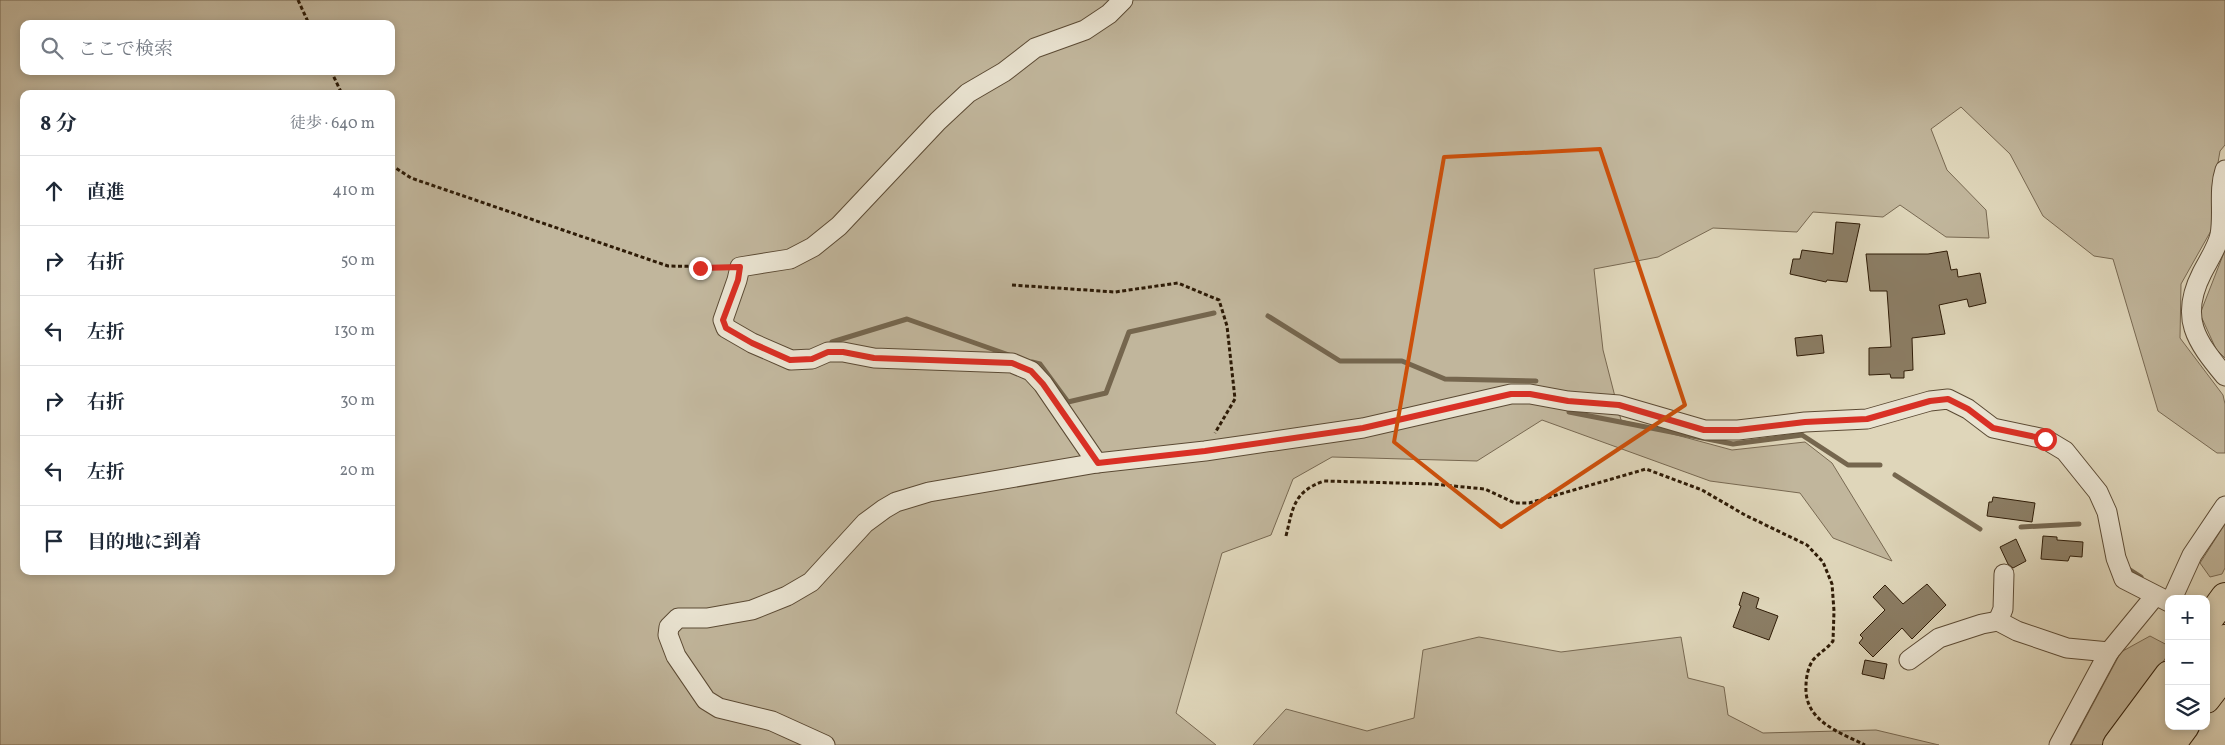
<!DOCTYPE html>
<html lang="ja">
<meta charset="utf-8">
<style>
:root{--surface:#fff;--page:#f2f2f3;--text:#1f2937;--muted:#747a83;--line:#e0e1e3}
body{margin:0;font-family:Vollkorn,"Noto Serif JP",serif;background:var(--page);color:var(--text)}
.controls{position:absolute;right:15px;bottom:15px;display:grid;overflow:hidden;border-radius:10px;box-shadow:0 2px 8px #0003}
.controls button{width:45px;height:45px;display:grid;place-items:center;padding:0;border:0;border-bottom:1px solid var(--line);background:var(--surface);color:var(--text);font:25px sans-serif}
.stop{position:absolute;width:15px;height:15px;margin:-11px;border:4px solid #d93025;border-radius:50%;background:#fff}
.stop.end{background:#d93025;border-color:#fff;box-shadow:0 1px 5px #0008}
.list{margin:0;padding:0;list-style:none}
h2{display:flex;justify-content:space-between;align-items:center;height:65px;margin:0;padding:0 20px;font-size:21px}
h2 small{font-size:16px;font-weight:400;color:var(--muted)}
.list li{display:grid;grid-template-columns:32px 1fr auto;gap:15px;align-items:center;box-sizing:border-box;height:70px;padding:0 20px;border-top:1px solid var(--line)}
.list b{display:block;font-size:19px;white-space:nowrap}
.list em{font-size:16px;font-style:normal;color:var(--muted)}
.icon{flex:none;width:28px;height:28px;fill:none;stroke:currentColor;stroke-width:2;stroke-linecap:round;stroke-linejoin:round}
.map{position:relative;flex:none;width:2225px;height:745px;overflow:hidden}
.search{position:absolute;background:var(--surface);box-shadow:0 2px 8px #0003;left:20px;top:20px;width:375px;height:55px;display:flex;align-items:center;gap:12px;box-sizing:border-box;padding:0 18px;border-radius:10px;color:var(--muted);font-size:19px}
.panel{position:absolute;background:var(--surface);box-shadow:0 2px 8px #0003;left:20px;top:90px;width:375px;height:485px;border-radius:10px}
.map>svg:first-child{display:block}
</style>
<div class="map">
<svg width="2225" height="745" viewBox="0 0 2225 745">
<rect width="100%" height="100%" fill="#dfd6ba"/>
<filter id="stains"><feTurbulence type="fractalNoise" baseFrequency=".004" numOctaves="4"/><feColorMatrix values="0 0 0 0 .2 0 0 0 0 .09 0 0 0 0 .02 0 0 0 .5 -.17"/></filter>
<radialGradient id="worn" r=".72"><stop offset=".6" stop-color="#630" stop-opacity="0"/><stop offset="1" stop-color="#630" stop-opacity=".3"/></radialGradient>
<!-- green -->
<g fill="#c1b69c" stroke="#786952" fill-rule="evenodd">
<path d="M0 0H2225V145L2220 151 2214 186 2212 229 2181 284 2180 338 2223 395 2225 404V453H2217L2158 411 2113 259 2094 256 2043 216 2010 154 1961 107 1931 129 1947 170 1986 210 1989 238 1946 237 1900 205 1883 217 1813 212 1797 232 1713 228 1658 257 1594 269 1603 350 1621 420 1732 450 1805 442 1832 463 1892 561 1833 538 1800 493 1710 481 1542 420 1477 461 1332 457 1293 479 1271 535 1222 553 1176 713 1216 745H0ZM24 24H391V71H24ZM24 94H391V571H24Z"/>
<polygon points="2225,250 2225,358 2216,349 2200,314"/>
<polygon points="2225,524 2225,568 2222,574 2210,577 2200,563"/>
<polygon points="2150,636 2169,646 2169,653 2106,745 2071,745 2121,652"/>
<polygon points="1479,637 1561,652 1681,637 1688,678 1724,687 1728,715 1763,733 1876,730 1939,745 1253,745 1286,709 1367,731 1414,718 1423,650"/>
</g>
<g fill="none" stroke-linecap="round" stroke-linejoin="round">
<!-- stream -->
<g stroke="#75664e" stroke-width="5">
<polyline points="1268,316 1340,361 1402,361 1445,379 1536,381"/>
<polyline points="832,342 907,319 1009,355"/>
<polyline points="1032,362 1040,364 1068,402 1106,393 1129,332 1214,313"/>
<polyline points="1569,412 1733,444 1802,435 1848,465 1880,465"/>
<polyline points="1895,475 1980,529"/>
<polyline points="2021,527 2079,524"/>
<polyline points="2127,568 2141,577"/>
</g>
</g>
<!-- building -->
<g fill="#8b7d64" stroke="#2f1c07">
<polygon points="1836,222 1860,224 1847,282 1827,280 1826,282 1790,274 1793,259 1800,259 1802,250 1833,254"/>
<polygon points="1947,251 1951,270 1957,269 1958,277 1980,273 1986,303 1969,307 1967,299 1939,305 1945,334 1912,338 1913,370 1904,371 1904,378 1891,378 1890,374 1869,375 1869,348 1891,347 1887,291 1870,291 1866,254 1928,254"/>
<polygon points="1822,335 1824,353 1797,356 1795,338"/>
<polygon points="1993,497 2035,503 2032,522 1987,516 1989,502 1992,502"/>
<polygon points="2043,536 2057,537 2057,540 2083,542 2082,557 2070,556 2068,561 2041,559"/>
<polygon points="2016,539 2026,561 2013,568 2008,564 2000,547"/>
<polygon points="1927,584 1946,605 1912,639 1902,628 1873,657 1859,643 1863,638 1860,635 1885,610 1873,597 1885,585 1903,604"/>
<polygon points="1743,592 1759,598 1756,608 1778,616 1769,640 1733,627 1741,606 1739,605"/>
<polygon points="1865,660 1887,664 1884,679 1862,674"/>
</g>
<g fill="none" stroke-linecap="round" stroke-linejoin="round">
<!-- minor casing -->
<g stroke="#5b4a34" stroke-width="21">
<g id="minor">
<path d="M2225 170C2218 191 2224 213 2220 235 2217 248 2208 261 2202 273 2179 318 2196 341 2225 376"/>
<polyline points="1097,463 1043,384 1031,371 1012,363 874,358 843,352 828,352 812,359 791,360 752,343 726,328 723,320 737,280 740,267 790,259 813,247 839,226 938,121 968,93 1004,72 1035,48 1085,30 1109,14 1123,0"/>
<polyline points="2172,599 2192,555 2225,506"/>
<polyline points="1998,621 2003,609 2004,574"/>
<polyline points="1909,660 1939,638 1982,624 1998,621 2017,631 2067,648 2109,652"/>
<polyline points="825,745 772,721 719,708 706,700 676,656 668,635 669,627 678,618 707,618 752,610 787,596 811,582 865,523 884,509 896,502 929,492 1097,463 1205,451 1363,428 1511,394 1530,394 1568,401 1619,405 1705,430 1738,430 1805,422 1867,419 1930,401 1948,399 1968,409 1993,428 2045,439 2065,451 2098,492 2107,512 2116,558 2124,579 2169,602"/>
<polyline points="2059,745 2109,652 2155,596"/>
</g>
</g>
<!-- highway casing -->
<g stroke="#2f1c07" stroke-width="30">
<g id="highway">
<polyline points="2206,623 2225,597"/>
<polyline points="2206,662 2225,639"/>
<polyline points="2206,699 2225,674"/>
<polyline points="2117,745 2169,675"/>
<polyline points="2140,745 2169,709"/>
<polyline points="2171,745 2185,726"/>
</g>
</g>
<!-- path -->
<g stroke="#2f1c07" stroke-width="3" stroke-dasharray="4 2.5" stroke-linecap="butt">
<polyline points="298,0 309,24"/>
<polyline points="331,71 342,94"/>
<polyline points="391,165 411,178 668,266 724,267"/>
<polyline points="1012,285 1115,292 1178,283 1219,300 1227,326 1235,399 1215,433"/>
<path d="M1286 536C1293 508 1293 492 1324 481L1433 484 1485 489 1515 503H1529L1646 469 1702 490 1745 515 1807 545 1823 562 1832 584 1834 611 1833 641C1827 649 1819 653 1813 660 1808 667 1806 678 1806 686 1804 721 1839 732 1865 745"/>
</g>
<!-- minor -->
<use href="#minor" stroke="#eae4d2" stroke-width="19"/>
<!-- highway -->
<use href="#highway" stroke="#dfd6ba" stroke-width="28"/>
</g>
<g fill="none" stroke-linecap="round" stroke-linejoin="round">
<!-- route -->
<polyline stroke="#d93025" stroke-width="6" points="700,268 740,267 738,280 723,320 726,328 752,343 790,360 812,359 828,352 843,352 874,358 1012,363 1031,371 1043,384 1098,463 1205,451 1363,428 1511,394 1530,394 1568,401 1619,405 1704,430 1738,430 1805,422 1867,419 1930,401 1948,399 1968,409 1993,428 2045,439"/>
</g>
<!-- marked area -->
<path fill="none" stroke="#cc500b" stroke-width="4" stroke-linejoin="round" d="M1600 149 1685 405 1501 527 1394 442 1444 157Z"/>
<rect width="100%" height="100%" filter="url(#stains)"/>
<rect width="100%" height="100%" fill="url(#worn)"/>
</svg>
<div class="controls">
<button>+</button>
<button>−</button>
<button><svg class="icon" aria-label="layers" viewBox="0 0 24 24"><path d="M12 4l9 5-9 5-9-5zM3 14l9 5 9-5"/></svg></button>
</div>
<div class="stop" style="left:2045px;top:439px"></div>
<div class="stop end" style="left:700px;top:268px"></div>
<div class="search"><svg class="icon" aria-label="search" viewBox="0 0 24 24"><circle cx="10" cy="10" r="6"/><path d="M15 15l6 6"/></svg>ここで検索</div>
<section class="panel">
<h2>8 分<small>徒歩 · 640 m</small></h2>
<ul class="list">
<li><svg class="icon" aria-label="ahead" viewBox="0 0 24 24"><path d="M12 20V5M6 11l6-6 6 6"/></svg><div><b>直進</b></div><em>410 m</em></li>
<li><svg class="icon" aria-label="right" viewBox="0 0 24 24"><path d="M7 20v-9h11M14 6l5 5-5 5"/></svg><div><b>右折</b></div><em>50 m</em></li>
<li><svg class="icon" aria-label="left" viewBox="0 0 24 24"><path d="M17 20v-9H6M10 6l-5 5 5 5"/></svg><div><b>左折</b></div><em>130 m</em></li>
<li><svg class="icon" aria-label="right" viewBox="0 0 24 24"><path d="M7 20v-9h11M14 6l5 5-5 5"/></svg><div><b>右折</b></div><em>30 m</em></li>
<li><svg class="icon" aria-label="left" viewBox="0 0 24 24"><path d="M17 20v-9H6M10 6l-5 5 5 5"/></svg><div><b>左折</b></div><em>20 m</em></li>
<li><svg class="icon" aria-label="arrive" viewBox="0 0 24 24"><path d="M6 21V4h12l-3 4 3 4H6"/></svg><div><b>目的地に到着</b></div></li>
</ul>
</section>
</div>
